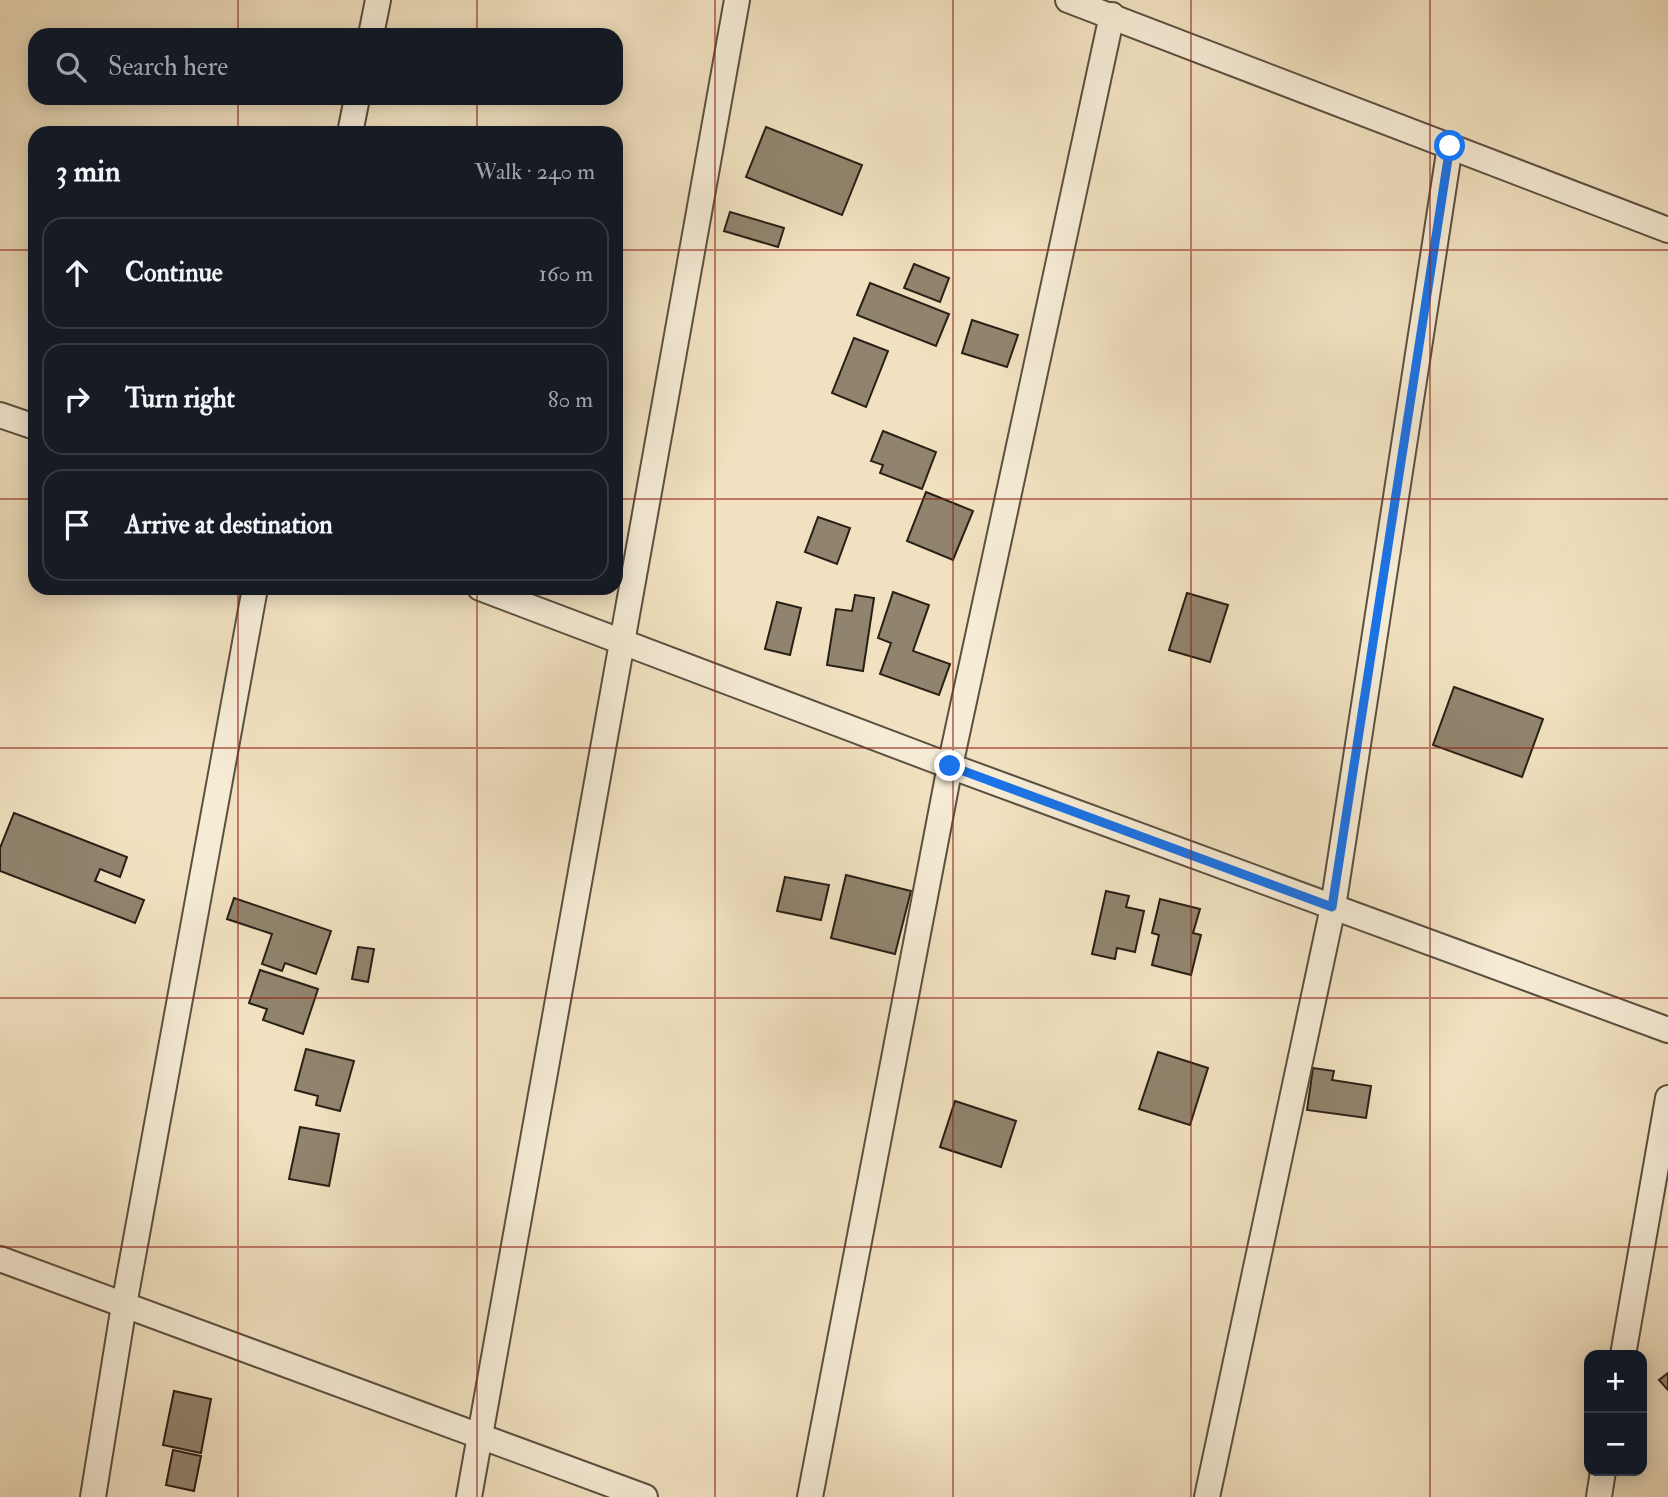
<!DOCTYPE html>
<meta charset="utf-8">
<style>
:root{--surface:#171b24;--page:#20242c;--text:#f1f3f6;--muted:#9ea1a6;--line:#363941}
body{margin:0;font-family:"IM FELL Double Pica",serif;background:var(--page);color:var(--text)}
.controls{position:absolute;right:21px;bottom:21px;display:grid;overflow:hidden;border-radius:14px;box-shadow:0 4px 18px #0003}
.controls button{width:63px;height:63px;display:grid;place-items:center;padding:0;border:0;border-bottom:2px solid var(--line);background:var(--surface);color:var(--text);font:35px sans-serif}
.stop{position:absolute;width:21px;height:21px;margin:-16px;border:5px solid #1a73e8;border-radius:50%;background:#fff}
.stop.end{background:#1a73e8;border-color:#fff;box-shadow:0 2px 7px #0008}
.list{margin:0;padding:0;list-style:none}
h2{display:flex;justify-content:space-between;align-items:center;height:91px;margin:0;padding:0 28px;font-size:30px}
h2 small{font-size:23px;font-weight:400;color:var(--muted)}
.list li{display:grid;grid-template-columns:46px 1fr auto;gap:21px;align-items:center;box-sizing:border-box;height:112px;margin:0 14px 14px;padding:0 14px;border:2px solid var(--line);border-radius:21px}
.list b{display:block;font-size:26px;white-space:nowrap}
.list em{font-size:23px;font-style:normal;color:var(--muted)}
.icon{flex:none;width:38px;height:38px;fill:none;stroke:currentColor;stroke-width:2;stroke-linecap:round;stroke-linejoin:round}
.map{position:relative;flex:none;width:1668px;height:1497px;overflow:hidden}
.search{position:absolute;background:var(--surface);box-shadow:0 4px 18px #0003;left:28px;top:28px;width:595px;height:77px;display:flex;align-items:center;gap:18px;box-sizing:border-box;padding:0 24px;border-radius:21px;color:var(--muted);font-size:26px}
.panel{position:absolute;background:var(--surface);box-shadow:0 4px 18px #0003;left:28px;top:126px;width:595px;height:469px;border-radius:21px}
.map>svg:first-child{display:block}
</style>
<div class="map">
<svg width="1668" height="1497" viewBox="0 0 1668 1497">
<rect width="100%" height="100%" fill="#f1e1c0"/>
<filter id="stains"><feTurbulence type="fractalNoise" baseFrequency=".00286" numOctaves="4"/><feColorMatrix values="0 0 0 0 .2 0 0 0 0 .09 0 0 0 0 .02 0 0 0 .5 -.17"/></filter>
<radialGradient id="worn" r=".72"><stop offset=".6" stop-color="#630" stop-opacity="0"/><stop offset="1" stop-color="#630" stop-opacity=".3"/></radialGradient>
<!-- building -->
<g fill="#91846e" stroke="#291f16" stroke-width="2">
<polygon points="766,127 862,165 842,215 746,177"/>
<polygon points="730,212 784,228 778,247 724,231"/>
<polygon points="914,264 949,278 940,302 904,288"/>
<polygon points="870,283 949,314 936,346 857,315"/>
<polygon points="972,320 1018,335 1007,367 962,353"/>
<polygon points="854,338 888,351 866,407 832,393"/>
<polygon points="883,431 936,452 922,489 880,473 883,465 871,461"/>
<polygon points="926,492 973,511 953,560 907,541"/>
<polygon points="818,517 850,528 837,564 805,552"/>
<polygon points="893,592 929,605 913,651 950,664 939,695 880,674 891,643 878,638"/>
<polygon points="1187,593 1228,605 1210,662 1169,650"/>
<polygon points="855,595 874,598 863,671 827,665 836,609 852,611"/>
<polygon points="777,602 801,608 790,655 765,649"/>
<polygon points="1454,687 1543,719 1522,777 1433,745"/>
<polygon points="14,813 127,857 120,877 100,869 95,881 144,900 135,923 0,871 0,848"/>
<polygon points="846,875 911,891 895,954 831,938"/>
<polygon points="785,877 829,885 821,920 777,911"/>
<polygon points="1106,891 1129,896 1126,907 1144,911 1135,952 1117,948 1115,959 1092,954"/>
<polygon points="234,898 331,931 316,974 285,963 282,971 262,964 272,934 227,919"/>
<polygon points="1160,899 1200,909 1193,933 1201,935 1191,975 1152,965 1159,935 1152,933"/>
<polygon points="358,947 374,949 368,982 352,979"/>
<polygon points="260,970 318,989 303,1034 263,1020 267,1009 249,1003"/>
<polygon points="306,1049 354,1061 340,1111 316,1105 318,1096 295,1090"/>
<polygon points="1158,1052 1208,1068 1190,1125 1139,1109"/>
<polygon points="1313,1068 1334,1071 1332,1080 1371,1086 1366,1118 1307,1110"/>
<polygon points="955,1101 1016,1121 1001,1167 940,1147"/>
<polygon points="300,1127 339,1134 329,1186 289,1179"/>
<polygon points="1668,1373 1668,1390 1659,1380"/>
<polygon points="174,1391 211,1399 201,1453 163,1445"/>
<polygon points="173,1450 201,1456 194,1491 166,1485"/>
</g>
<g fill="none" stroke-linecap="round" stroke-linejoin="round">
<!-- minor casing -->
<g stroke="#5b5040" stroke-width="28">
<g id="minor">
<polyline points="1068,0 1668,230"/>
<polyline points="371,35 378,0"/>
<polyline points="350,133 357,98"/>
<polyline points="0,415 35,427"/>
<polyline points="480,588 950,766 1668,1030"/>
<polyline points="0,1259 645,1497"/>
<polyline points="1623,1355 1668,1098"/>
<polyline points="93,1497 124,1305 255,588"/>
<polyline points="469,1497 737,0"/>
<polyline points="810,1497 950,766 1112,15"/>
<polyline points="1207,1497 1333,907 1450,146"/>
<polyline points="1599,1497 1603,1471"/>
</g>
</g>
<!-- minor -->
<use href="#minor" stroke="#f6ecd6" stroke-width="24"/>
</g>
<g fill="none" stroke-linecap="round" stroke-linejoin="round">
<!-- route -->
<polyline stroke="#1a73e8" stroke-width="9" points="950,766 1332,907 1450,146"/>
</g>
<!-- grid -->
<path fill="none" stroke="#8f2418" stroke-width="2" stroke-opacity="0.55" d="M238 0V35M477 0V35M715 0V1497M953 0V1497M1191 0V1497M1430 0V1497M238 98V133M477 98V133M0 250H35M616 250H1668M0 499H35M616 499H1668M238 588V1497M477 588V1497M0 748H1668M0 998H1668M0 1247H1668"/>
<rect width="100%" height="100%" filter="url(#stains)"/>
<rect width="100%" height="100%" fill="url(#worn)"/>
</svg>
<div class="controls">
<button>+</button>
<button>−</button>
</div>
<div class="stop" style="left:1450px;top:146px"></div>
<div class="stop end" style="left:950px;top:766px"></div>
<div class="search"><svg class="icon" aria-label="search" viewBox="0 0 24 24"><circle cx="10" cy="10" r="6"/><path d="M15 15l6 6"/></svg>Search here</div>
<section class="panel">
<h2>3 min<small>Walk · 240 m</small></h2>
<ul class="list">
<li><svg class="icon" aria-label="ahead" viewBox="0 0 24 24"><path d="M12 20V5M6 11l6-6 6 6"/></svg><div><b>Continue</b></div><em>160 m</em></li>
<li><svg class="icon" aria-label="right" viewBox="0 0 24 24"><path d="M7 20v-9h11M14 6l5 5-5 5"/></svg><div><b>Turn right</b></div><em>80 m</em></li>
<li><svg class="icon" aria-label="arrive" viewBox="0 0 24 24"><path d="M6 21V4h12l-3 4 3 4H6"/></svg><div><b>Arrive at destination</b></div></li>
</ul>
</section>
</div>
